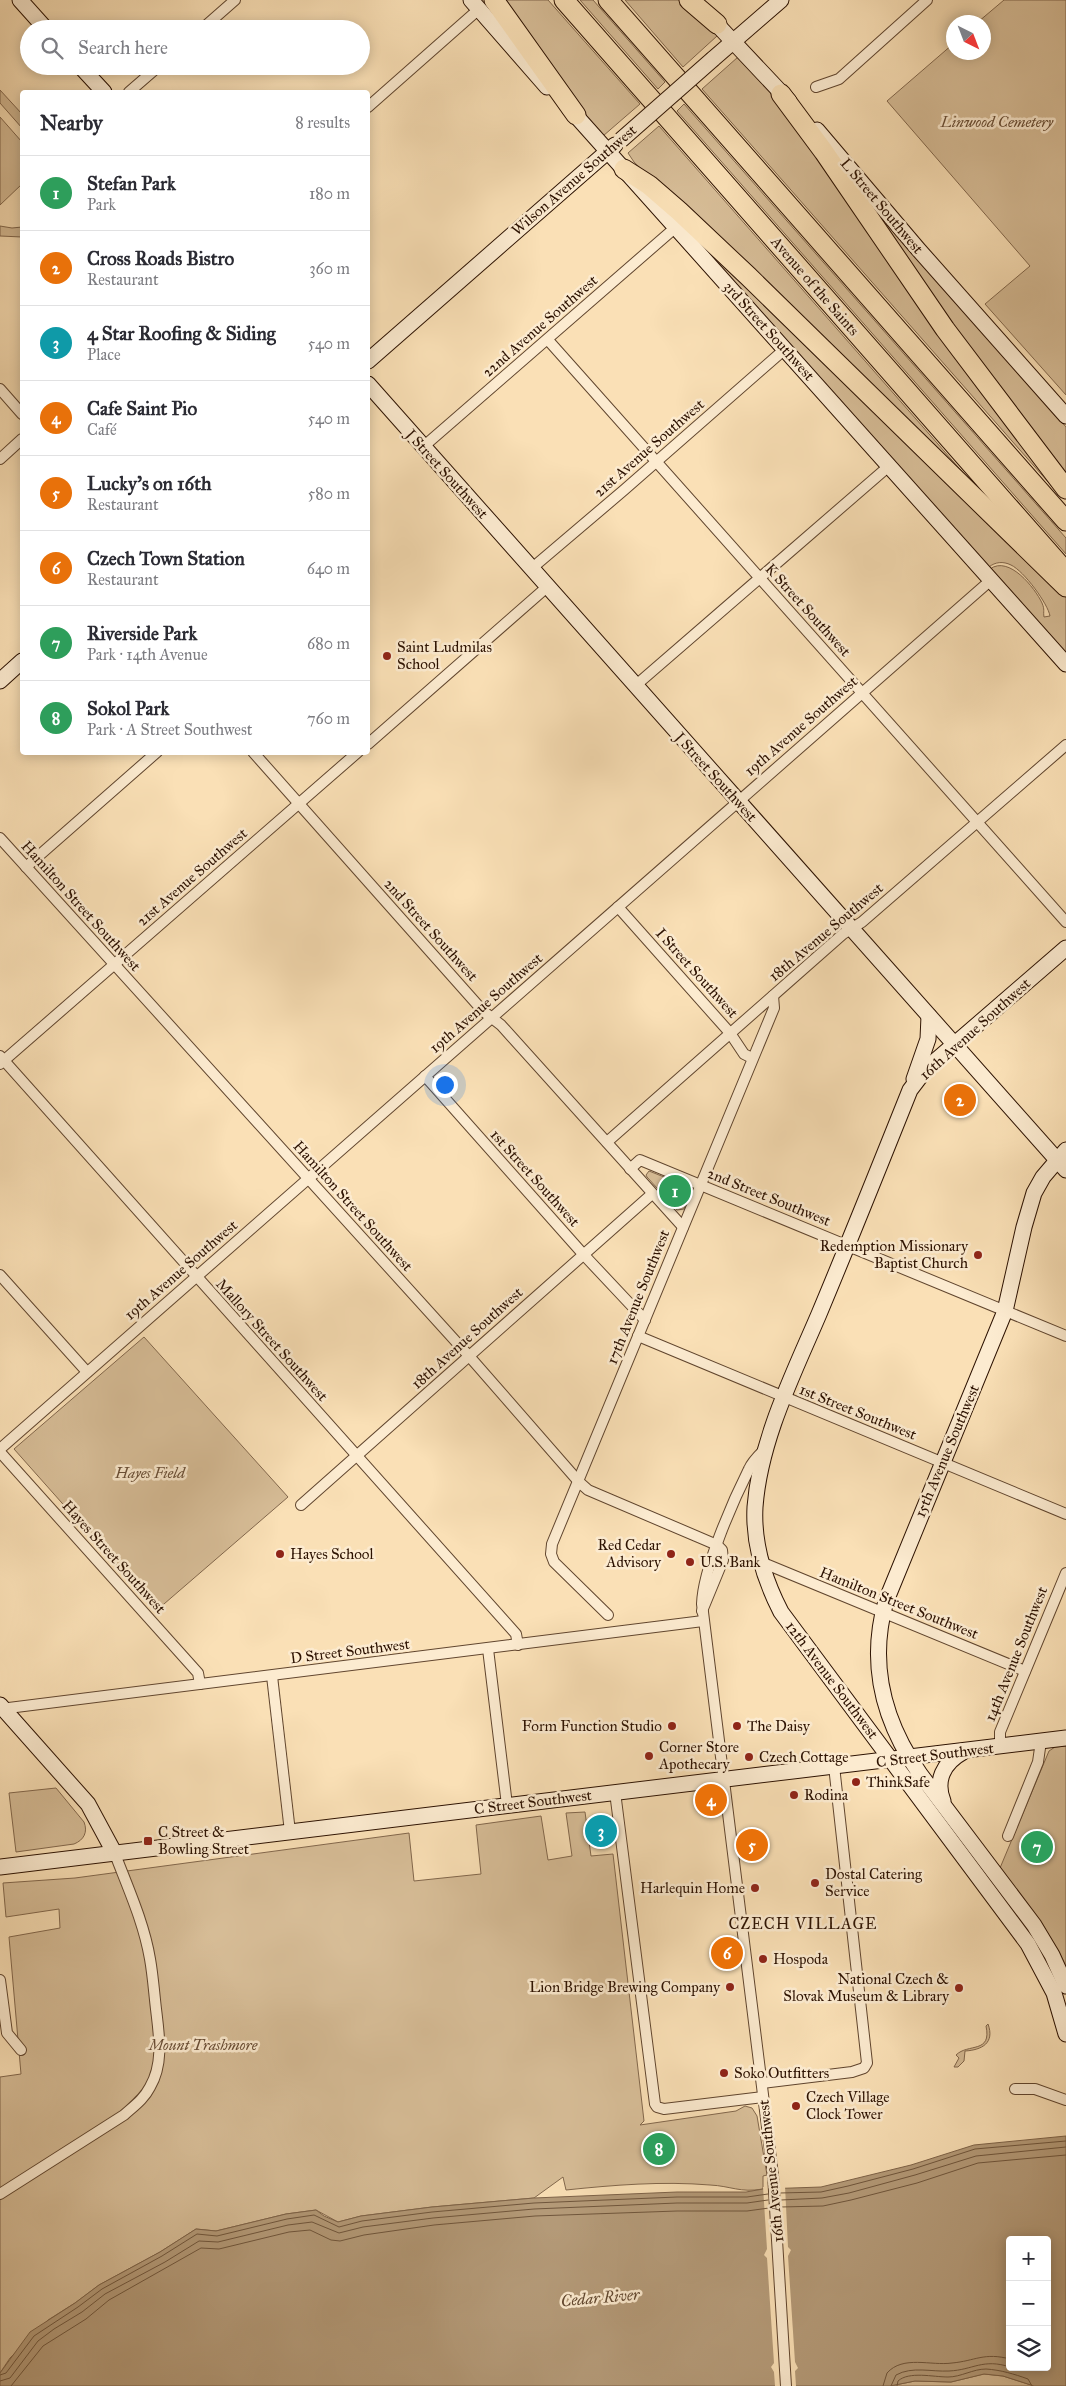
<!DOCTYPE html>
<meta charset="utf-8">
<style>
:root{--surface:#fff;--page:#f2f2f3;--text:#2b2b33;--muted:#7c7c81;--line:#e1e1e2;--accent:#0f766e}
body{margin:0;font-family:"IM FELL Great Primer",serif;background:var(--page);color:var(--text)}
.controls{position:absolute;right:15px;bottom:15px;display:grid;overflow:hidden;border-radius:5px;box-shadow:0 2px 12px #0003}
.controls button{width:45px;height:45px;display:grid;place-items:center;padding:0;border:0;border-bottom:1px solid var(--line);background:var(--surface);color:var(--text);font:25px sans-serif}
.compass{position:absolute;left:946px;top:15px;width:45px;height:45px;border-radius:50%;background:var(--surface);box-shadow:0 2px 12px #0003;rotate:138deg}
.you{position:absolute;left:444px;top:1084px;width:18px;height:18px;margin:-12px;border:4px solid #fff;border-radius:50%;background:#1a73e8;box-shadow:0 0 0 8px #1a73e833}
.badge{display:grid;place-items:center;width:32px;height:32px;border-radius:50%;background:var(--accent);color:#fff;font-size:16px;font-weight:700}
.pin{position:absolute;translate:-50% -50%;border:2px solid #fff;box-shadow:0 1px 5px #0006}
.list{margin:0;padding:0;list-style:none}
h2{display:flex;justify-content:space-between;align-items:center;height:65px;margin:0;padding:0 20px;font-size:21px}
h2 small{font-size:16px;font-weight:400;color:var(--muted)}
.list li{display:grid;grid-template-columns:32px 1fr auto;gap:15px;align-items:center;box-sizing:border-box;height:75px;padding:0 20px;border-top:1px solid var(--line)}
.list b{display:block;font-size:19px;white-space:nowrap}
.list p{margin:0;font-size:16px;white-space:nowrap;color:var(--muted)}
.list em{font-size:16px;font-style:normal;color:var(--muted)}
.icon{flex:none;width:28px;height:28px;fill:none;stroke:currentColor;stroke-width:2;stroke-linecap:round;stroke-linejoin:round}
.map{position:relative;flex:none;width:1066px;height:2386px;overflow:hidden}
.search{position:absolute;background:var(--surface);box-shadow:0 2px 12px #0003;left:20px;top:20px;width:350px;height:55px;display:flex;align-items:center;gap:12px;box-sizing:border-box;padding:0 18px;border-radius:28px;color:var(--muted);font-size:19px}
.panel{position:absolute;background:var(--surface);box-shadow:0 2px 12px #0003;left:20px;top:90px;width:350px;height:665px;border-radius:5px}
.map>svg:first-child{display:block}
</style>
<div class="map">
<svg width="1066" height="2386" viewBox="0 0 1066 2386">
<rect width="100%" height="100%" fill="#fae0b6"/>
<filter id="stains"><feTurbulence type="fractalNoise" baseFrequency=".004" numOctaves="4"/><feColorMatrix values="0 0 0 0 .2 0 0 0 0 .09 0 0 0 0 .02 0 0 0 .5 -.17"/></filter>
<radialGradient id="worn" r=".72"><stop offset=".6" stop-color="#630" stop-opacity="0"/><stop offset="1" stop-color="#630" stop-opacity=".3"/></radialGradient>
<!-- green -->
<g fill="#d7bd97" stroke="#82674c">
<polygon points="498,0 548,0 640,104 603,136 576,107"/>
<polygon points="580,0 593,0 665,82 658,89"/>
<polygon points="625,0 681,0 717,36 683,67"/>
<polygon points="1004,0 1066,0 1066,395 985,304 1030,266 887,101 953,44 954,52 984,52 984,22 978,22"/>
<polygon points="738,57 776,97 1056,491 702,89"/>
<polygon points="0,90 22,114 22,128 0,103"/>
<polygon points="684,104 1066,538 1066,554 677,111"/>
<polygon points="0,117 22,142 22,184 0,205"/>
<polygon points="659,126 987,500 634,162 628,153"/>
<polygon points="837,157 1066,427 1066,481 980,370"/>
<path d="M678 219 1066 594V654L990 569C1009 555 1035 588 1042 603 1045 610 1043 611 1044 617L1050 616C1048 604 1024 571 1011 565 1003 561 995 562 989 567Z"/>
<polygon points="0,226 12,228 22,227 22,237 0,236"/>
<polygon points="649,1171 689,1187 691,1192 684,1209 677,1210 647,1177 646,1175"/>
<polygon points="144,1337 288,1497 157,1610 14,1449"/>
<polygon points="1066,1746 1066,1968 1043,1925 1000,1868 1049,1751 1055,1747"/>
<path d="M56 1788 84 1822C88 1832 84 1840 74 1844L16 1852 9 1793Z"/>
<path d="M585 1812 591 1856 613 1854 644 2121 640 2125 736 2111 745 2106 752 2108 757 2116 767 2175 763 2176V2189C740 2193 731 2186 710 2185 662 2181 614 2185 566 2190L563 2177 534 2198 432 2207 361 2216 338 2222 316 2210 286 2214 216 2231 196 2229 160 2252 99 2285 75 2303 48 2320 10 2358 0 2373V2077L21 2074 9 1937 60 1928 59 1909 6 1917 3 1883 75 1878 409 1833 414 1881 481 1874 476 1825 541 1816 548 1860 572 1856 566 1813Z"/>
<path d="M988 2024C995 2043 982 2050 965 2051L964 2061 958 2067H954L959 2058 956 2055C968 2043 992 2054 986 2026Z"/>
<polygon points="984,2374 1003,2376 1034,2386 890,2386 915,2381 951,2382"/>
</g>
<!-- water -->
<path fill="#b49a78" stroke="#7e6348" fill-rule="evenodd" d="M1066 2136V2386H1034L1003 2376 984 2374 951 2382 915 2381 890 2386H0V2373L30 2332 75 2303 99 2285 160 2252 196 2229 216 2231 286 2214 316 2210 324 2216 338 2222 361 2216 432 2207 534 2198 677 2192H746L763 2189 821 2187 911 2165 974 2145ZM1010 2240H1047V2367H1010Z"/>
<!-- pier -->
<polygon fill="#fae0b6" points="785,2186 788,2247 791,2250 788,2256 795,2362 798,2368 795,2371 796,2386 775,2386 774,2372 771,2367 774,2363 767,2258 764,2255 767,2249 763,2187"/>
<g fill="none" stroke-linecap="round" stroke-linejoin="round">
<!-- shore -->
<g stroke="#70563c" stroke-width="1">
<polyline points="780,2193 821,2192 848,2186 913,2169 975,2149 1066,2141"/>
<polyline points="781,2200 822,2198 849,2193 915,2175 976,2156 1066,2147"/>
<polyline points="781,2207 823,2206 851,2200 917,2183 978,2163 1066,2155"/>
<polyline points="0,2375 6,2373 34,2336 78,2307 102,2289 162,2256 197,2234 217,2236 287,2219 314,2215 339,2227 362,2221 432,2212 534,2203 677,2197 747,2197 768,2194"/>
<polyline points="0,2381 10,2378 38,2341 54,2329 82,2312 105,2294 165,2262 199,2241 218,2242 288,2225 312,2222 339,2233 363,2227 433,2218 534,2209 677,2203 747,2203 768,2200"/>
<polyline points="11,2386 43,2346 86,2319 109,2300 201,2248 219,2249 289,2232 310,2230 331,2240 340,2241 364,2235 434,2225 535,2216 677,2211 747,2211 769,2208"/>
<path d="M883 2386 887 2373C903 2355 931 2366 952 2363 975 2361 984 2352 1010 2359"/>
<path d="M891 2386 896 2375C912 2366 932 2372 949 2371 973 2370 983 2358 1010 2367"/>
<path d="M897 2386 898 2381C909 2371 933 2377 948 2377 961 2377 973 2369 986 2369 1001 2370 1014 2374 1028 2379L1032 2386"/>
</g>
<!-- street casing -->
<g stroke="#60452e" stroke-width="12">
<g id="street">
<polyline points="202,29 235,0"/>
<polyline points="816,87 839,79 927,0"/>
<polyline points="129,92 159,66"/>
<polyline points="368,107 479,9"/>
<polyline points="548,340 1066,922"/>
<polyline points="0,389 22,414"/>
<polyline points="423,447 676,227"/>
<polyline points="0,459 22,439"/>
<polyline points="531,569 624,490 785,349"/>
<polyline points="635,686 889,466"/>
<polyline points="368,744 547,587"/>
<polyline points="253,752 483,1011 501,1025 683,1227"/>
<polyline points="0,838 469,1356 579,1482 588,1490 717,1545 722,1550 723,1560 702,1611"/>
<polyline points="26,867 157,752"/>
<polyline points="618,907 730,1033 744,1054 752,1058"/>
<polyline points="0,1056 516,1634 518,1645"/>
<polyline points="0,1064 358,752"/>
<polyline points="425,1076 583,1254 645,1320"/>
<polyline points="607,1142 843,934 862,922 1066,745"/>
<polyline points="630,1169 640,1160 1066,1336"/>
<polyline points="0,1275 87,1372"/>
<polyline points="638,1336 1066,1514"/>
<polyline points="0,1449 991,580"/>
<path d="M763 1451C758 1456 752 1462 749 1469 733 1501 703 1569 702 1604L773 2175 786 2386"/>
<polyline points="0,1452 198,1673 200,1684"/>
<polyline points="301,1505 652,1194"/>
<polyline points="761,1562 1025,1671"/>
<polyline points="608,1615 554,1562 551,1554 552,1544 774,1008 773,996"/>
<polyline points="488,1649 507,1805"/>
<polyline points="272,1676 290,1832"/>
<polyline points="0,1709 703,1621"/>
<polyline points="1000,1747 1000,1732 1066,1573"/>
<polyline points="615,1792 655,2104 657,2107 664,2109 763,2097"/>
<polyline points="1008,1836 1038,1762 1041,1741"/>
<polyline points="0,1980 7,2033 21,2050"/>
<polyline points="762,2083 852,2072 864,2068 867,2063 834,1766"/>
<polyline points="1015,2089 1035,2089 1066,2100"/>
<path d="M0 2194 124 2115C134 2106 144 2099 150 2087 164 2063 159 2035 156 2009 154 1992 153 1976 150 1959 144 1923 128 1888 115 1854"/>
</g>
</g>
<!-- secondary casing -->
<g stroke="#2c1100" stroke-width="17">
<g id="secondary">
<polyline points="20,0 46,29"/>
<polyline points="471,0 547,87"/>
<polyline points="709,16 789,101"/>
<polyline points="713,59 781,0"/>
<polyline points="80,66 104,92"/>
<polyline points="569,108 1066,664"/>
<polyline points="817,130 918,249 1066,416"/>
<polyline points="368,361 615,145"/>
<polyline points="368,384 1066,1170"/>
<polyline points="0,681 22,661"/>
<path d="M1066 948 926 1069 910 1090C880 1165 850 1240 819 1314 793 1375 760 1440 755 1507 753 1544 764 1579 781 1612L1028 1944 1054 1993 1066 2034"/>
<polyline points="914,1079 928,1039 929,1016"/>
<path d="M1066 1150 1043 1177 1034 1193 1024 1227 1005 1311 886 1601C868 1664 883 1721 920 1774L1034 1925 1052 1955 1066 1986"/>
<polyline points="0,1705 88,1804 115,1854"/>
<path d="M943 1801C935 1781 943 1763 963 1752"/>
<polyline points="0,1867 1066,1738"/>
</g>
</g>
<!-- highway casing -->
<g stroke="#2c1100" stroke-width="21">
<g id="highway">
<polyline points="494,0 576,115"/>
<polyline points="564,0 1066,572"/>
<polyline points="608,0 1066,521"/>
<polyline points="689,0 717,24"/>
<polyline points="781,94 824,152 945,329 1066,489"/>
<polyline points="624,169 649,185 679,211 748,276 1066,587"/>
</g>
</g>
<!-- street -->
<use href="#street" stroke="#fcebd0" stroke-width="10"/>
<!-- secondary -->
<use href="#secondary" stroke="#fcebd0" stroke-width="15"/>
<!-- highway -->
<use href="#highway" stroke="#fae0b6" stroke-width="19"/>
<!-- secondary-bridge casing -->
<g stroke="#2c1100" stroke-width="17" stroke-linecap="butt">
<polyline id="secondary-bridge" points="621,140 713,59"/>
</g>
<!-- secondary-bridge -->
<use href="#secondary-bridge" stroke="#fcebd0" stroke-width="15"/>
</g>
<!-- markers -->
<g fill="#8f2418" stroke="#fcebd0" stroke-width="2">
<circle cx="387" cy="656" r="5"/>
<circle cx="978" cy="1255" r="5"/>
<circle cx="280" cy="1554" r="5"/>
<circle cx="671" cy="1554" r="5"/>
<circle cx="690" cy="1562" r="5"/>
<circle cx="672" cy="1726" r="5"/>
<circle cx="737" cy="1726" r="5"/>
<circle cx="649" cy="1756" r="5"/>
<circle cx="749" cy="1757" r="5"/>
<circle cx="856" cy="1782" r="5"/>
<circle cx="794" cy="1795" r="5"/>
<rect x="143" y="1836" width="10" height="10" rx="2.5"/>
<circle cx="815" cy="1883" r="5"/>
<circle cx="755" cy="1888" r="5"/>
<circle cx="763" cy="1959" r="5"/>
<circle cx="730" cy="1987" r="5"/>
<circle cx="959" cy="1988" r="5"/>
<circle cx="724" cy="2073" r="5"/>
<circle cx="796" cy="2106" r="5"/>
</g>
<g text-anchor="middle" stroke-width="5" stroke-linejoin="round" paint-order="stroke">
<!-- park labels -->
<g font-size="15" font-style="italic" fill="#684d35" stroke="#fcebd0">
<text x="997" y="127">Linwood Cemetery</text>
<text x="150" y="1478">Hayes Field</text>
<text x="203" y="2050">Mount Trashmore</text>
</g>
<!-- street labels -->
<g font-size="15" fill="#2c1100" stroke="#fcebd0">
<text transform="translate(574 180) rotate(-41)" y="5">Wilson Avenue Southwest</text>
<text transform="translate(882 206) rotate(50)" y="5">L Street Southwest</text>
<text transform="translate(815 286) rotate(49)" y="5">Avenue of the Saints</text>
<text transform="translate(540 326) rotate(-41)" y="5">22nd Avenue Southwest</text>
<text transform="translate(769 331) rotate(48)" y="5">3rd Street Southwest</text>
<text transform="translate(649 448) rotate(-41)" y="5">21st Avenue Southwest</text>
<text transform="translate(447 474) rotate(48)" y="5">J Street Southwest</text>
<text transform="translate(808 610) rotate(48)" y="5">K Street Southwest</text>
<text transform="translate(801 726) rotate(-41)" y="5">19th Avenue Southwest</text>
<text transform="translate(716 777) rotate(48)" y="5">J Street Southwest</text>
<text transform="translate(192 877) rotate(-41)" y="5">21st Avenue Southwest</text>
<text transform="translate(81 906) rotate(48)" y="5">Hamilton Street Southwest</text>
<text transform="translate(431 930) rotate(48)" y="5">2nd Street Southwest</text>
<text transform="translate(826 932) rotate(-40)" y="5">18th Avenue Southwest</text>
<text transform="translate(697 973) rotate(48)" y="5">I Street Southwest</text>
<text transform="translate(486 1003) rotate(-41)" y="5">19th Avenue Southwest</text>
<text transform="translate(975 1029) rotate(-42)" y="5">16th Avenue Southwest</text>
<text transform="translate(535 1178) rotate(48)" y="5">1st Street Southwest</text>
<text transform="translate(769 1197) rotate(22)" y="5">2nd Street Southwest</text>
<text transform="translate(353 1206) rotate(48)" y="5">Hamilton Street Southwest</text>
<text transform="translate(181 1270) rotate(-41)" y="5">19th Avenue Southwest</text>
<text transform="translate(638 1297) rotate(-68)" y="5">17th Avenue Southwest</text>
<text transform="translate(467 1338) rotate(-42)" y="5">18th Avenue Southwest</text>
<text transform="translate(272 1340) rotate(48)" y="5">Mallory Street Southwest</text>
<text transform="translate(858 1412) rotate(22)" y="5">1st Street Southwest</text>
<text transform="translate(947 1451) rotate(-67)" y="5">15th Avenue Southwest</text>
<text transform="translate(114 1557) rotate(48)" y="5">Hayes Street Southwest</text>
<text transform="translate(899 1603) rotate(22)" y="5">Hamilton Street Southwest</text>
<text transform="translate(350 1651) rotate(-7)" y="5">D Street Southwest</text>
<text transform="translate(1016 1654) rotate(-68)" y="5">14th Avenue Southwest</text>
<text transform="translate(832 1680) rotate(53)" y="5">12th Avenue Southwest</text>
<text transform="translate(935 1755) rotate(-7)" y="5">C Street Southwest</text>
<text transform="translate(533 1802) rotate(-7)" y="5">C Street Southwest</text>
<text transform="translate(771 2171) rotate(-96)" y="5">16th Avenue Southwest</text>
</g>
<!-- poi labels -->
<g font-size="15" fill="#2c1100" stroke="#fcebd0" text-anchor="start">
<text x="397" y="652">Saint Ludmilas<tspan x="397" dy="17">School</tspan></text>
<text x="968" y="1251" text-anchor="end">Redemption Missionary<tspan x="968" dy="17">Baptist Church</tspan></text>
<text x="661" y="1550" text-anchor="end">Red Cedar<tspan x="661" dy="17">Advisory</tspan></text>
<text x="290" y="1559">Hayes School</text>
<text x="700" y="1567">U.S. Bank</text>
<text x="662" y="1731" text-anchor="end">Form Function Studio</text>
<text x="747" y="1731">The Daisy</text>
<text x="659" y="1752">Corner Store<tspan x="659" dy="17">Apothecary</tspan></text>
<text x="759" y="1762">Czech Cottage</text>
<text x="866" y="1787">ThinkSafe</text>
<text x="804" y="1800">Rodina</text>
<text x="158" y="1837">C Street &amp;<tspan x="158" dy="17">Bowling Street</tspan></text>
<text x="825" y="1879">Dostal Catering<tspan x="825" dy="17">Service</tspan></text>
<text x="745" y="1893" text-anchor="end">Harlequin Home</text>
<text x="773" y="1964">Hospoda</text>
<text x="949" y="1984" text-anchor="end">National Czech &amp;<tspan x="949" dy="17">Slovak Museum &amp; Library</tspan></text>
<text x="720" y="1992" text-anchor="end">Lion Bridge Brewing Company</text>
<text x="734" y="2078">Soko Outfitters</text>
<text x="806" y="2102">Czech Village<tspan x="806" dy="17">Clock Tower</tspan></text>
</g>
<!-- neighbourhood labels -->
<g font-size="16" letter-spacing="1" fill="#2c1100" stroke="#fcebd0">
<text x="803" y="1929">CZECH VILLAGE</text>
</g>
<!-- water labels -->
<g font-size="16" font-style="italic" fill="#624830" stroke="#fcebd0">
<text transform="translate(600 2297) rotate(-5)" y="6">Cedar River</text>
</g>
</g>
<rect width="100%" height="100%" filter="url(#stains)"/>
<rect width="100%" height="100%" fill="url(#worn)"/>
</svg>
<div class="controls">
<button>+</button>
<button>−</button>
<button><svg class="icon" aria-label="layers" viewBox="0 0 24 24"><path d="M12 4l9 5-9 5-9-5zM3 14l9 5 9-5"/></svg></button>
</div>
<svg class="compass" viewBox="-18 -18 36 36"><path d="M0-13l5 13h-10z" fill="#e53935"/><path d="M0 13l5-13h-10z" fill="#7c7c81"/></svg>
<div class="you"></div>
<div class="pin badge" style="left:675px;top:1191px;background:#2e9e5b">1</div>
<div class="pin badge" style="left:960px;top:1100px;background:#e8710a">2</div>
<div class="pin badge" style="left:601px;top:1831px;background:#0f9aa8">3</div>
<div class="pin badge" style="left:711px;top:1800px;background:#e8710a">4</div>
<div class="pin badge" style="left:752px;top:1845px;background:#e8710a">5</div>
<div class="pin badge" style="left:727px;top:1953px;background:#e8710a">6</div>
<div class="pin badge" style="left:1037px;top:1847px;background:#2e9e5b">7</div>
<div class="pin badge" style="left:659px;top:2149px;background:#2e9e5b">8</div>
<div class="search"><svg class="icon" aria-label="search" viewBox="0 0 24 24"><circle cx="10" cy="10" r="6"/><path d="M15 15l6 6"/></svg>Search here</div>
<section class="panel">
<h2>Nearby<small>8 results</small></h2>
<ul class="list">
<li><span class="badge" style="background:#2e9e5b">1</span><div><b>Stefan Park</b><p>Park</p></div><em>180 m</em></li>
<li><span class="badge" style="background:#e8710a">2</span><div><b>Cross Roads Bistro</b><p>Restaurant</p></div><em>360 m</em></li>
<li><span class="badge" style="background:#0f9aa8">3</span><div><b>4 Star Roofing &amp; Siding</b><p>Place</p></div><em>540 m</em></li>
<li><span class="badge" style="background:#e8710a">4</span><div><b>Cafe Saint Pio</b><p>Café</p></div><em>540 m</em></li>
<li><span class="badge" style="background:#e8710a">5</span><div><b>Lucky's on 16th</b><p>Restaurant</p></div><em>580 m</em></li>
<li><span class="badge" style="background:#e8710a">6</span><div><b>Czech Town Station</b><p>Restaurant</p></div><em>640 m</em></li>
<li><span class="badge" style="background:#2e9e5b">7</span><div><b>Riverside Park</b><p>Park · 14th Avenue</p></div><em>680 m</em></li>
<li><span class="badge" style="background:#2e9e5b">8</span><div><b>Sokol Park</b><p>Park · A Street Southwest</p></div><em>760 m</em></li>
</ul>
</section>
</div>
